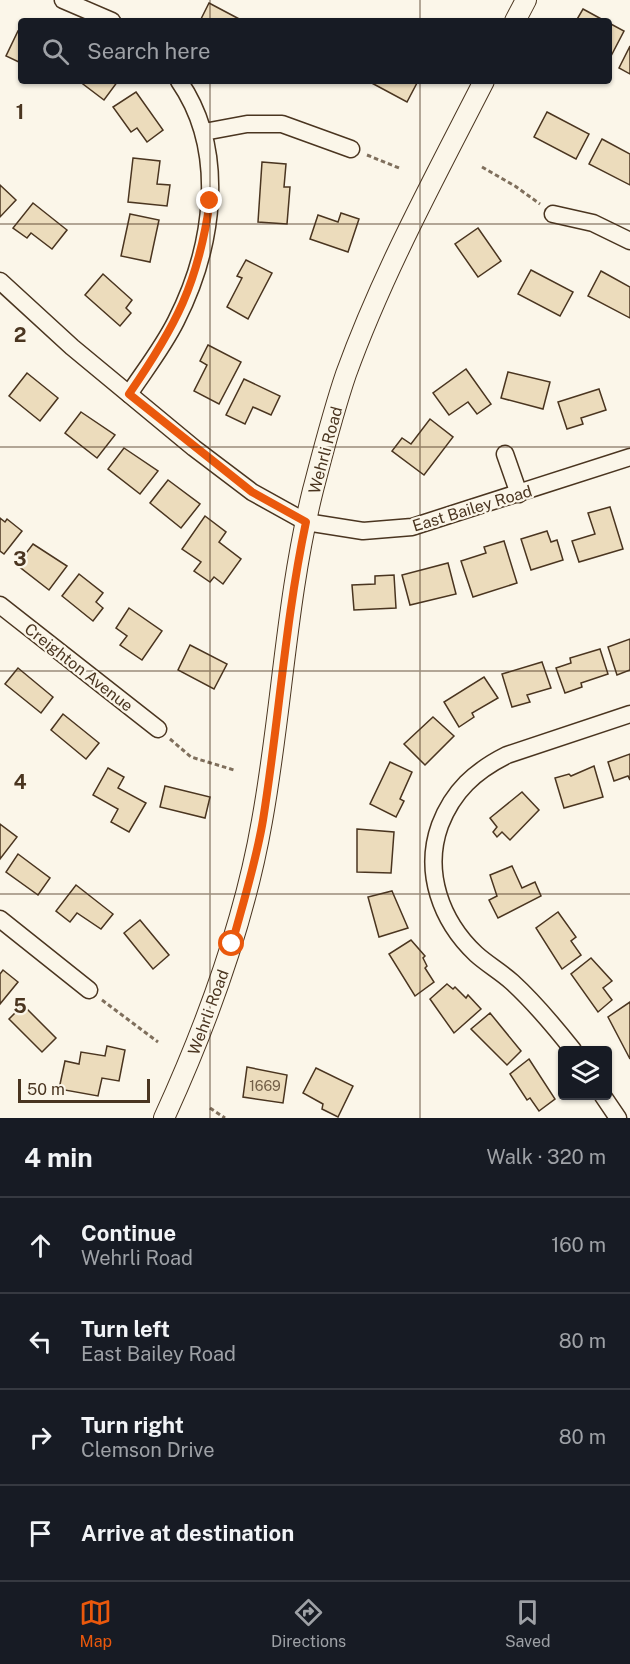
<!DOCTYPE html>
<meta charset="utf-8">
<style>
:root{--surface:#171b24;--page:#20242c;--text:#f1f3f6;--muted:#9ea1a6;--line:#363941;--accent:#ea580c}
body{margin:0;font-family:"Public Sans",sans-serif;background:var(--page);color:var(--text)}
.controls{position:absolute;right:18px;bottom:18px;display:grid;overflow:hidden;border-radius:6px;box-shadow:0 2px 4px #0004}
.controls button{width:54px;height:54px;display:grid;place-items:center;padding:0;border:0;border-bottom:2px solid var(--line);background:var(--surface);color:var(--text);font:30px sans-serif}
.scale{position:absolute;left:18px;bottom:15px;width:132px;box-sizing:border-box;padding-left:6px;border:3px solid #4a3520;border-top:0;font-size:16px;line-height:21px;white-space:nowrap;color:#4a3520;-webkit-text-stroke:4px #fbf6e9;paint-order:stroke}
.stop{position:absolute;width:18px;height:18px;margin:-14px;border:4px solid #ea580c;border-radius:50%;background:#fff}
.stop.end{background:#ea580c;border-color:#fff;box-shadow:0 2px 6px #0008}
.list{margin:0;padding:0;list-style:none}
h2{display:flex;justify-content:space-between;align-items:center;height:78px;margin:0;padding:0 24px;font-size:26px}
h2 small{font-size:20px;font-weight:400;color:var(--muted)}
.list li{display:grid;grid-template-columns:39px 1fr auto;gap:18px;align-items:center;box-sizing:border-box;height:96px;padding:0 24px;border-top:2px solid var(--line)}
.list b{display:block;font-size:22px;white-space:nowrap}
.list p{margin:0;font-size:20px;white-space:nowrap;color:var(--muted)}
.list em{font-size:20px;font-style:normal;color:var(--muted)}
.icon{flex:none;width:33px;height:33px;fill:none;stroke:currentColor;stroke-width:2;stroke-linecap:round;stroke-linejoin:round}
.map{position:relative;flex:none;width:630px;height:1118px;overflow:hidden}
.search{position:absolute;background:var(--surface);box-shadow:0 2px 4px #0004;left:18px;right:18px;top:18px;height:66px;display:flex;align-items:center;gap:15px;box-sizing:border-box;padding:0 21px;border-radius:6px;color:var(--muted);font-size:22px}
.sheet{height:462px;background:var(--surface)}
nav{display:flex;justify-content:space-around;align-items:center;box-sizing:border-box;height:84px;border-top:2px solid var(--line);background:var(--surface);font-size:16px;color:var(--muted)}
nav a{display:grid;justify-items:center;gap:3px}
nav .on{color:var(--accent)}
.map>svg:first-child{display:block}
</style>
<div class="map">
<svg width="630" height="1118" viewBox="0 0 630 1118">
<rect width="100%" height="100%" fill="#fbf6e9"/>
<!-- building -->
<g fill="#ecdcbc" stroke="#4a3520" stroke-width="1.5">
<polygon points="209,3 243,21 200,21"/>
<polygon points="583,9 605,21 576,21"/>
<polygon points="609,23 624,31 611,56 609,54"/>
<polygon points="18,31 21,32 21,63 6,56"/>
<polygon points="630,46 630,74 619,68"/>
<polygon points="79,81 118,81 104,100"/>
<polygon points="368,81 418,81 407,102"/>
<polygon points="136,92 163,130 147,142 137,128 131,132 113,107"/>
<polygon points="547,112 589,134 576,159 534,137"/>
<polygon points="602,139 630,154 630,185 589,164"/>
<polygon points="133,158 160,161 157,184 170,185 167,206 128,202"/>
<polygon points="262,162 286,164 284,187 290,187 287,224 258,222"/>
<polygon points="0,185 16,200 0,217"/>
<polygon points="33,203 67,230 52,249 31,233 27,238 13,228"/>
<polygon points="341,213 359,219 348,252 310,239 318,215 338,222"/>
<polygon points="130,214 159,220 150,262 121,256"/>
<polygon points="478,228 501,261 478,277 455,244"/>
<polygon points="246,260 272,273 248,319 227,307 242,278 237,276"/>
<polygon points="531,270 573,292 560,316 518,294"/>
<polygon points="601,271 630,287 630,318 588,296"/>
<polygon points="103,274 132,300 126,308 131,313 120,326 85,295"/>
<polygon points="208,345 241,362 219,404 194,391 207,365 200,361"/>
<polygon points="466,369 491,404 477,414 468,402 449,415 433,393"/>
<polygon points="508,372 550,382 543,409 501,398"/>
<polygon points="27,373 58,398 40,421 9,396"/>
<polygon points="244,379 280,396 271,415 253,407 245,424 226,415"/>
<polygon points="599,389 606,410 581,418 583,424 567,429 558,402"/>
<polygon points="81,412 115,435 97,458 65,433"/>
<polygon points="430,419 453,437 424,475 392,451 402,438 411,444"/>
<polygon points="124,448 158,471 140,494 108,469"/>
<polygon points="168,480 200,504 181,528 150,503"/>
<polygon points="610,507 623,549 579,562 572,541 595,534 588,513"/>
<polygon points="205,516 226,532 219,542 241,559 223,584 214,577 210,582 194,571 201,562 182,549"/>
<polygon points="0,518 5,522 7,519 22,531 4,554 0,551"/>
<polygon points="547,531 551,542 557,540 563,560 531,570 521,539"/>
<polygon points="504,541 517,583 473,597 461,561 486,553 484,547"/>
<polygon points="33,544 67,566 49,590 17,565"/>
<polygon points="448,563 456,594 410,605 402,575"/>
<polygon points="79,574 103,593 96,602 103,608 93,621 62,596"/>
<polygon points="394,575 396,608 354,610 352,585 375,584 375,576"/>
<polygon points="129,608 162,631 142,660 120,645 127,636 116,628"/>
<polygon points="630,639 630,670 617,675 608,647"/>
<polygon points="190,645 227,664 214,689 178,670"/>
<polygon points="600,649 608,674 581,683 582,687 565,693 556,668 571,663 570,658"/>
<polygon points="542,662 551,688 527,695 530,702 512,707 502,674"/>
<polygon points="18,668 53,697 41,713 5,684"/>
<polygon points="484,677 498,698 472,713 474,717 459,727 444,702"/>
<polygon points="63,714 99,743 86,759 51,730"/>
<polygon points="433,717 454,736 425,765 404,744"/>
<polygon points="630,754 630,780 628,776 614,781 608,762"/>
<polygon points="390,762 412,772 400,799 404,801 396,817 370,804"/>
<polygon points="594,766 603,797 564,808 555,778 569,774 571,776"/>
<polygon points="108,768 124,777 118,788 146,803 129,832 111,822 118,809 93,795"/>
<polygon points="165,786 210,797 205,818 160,807"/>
<polygon points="522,792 539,810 510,840 502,832 497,837 493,832 497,827 490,818"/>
<polygon points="0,824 17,837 0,859"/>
<polygon points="357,829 394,832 391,873 357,872"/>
<polygon points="18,854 50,878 38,895 6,872"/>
<polygon points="512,866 522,888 535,882 541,896 498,918 489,900 497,896 490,875"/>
<polygon points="76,885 113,914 101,929 77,913 70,922 56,911"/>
<polygon points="392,891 408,928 379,937 368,897"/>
<polygon points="558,912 576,937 571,941 581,955 562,969 536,928"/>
<polygon points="140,920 169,955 153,969 124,933"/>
<polygon points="411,940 425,956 423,958 427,966 425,968 434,982 415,996 389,954"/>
<polygon points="591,958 612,981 603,988 612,1000 598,1012 571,974"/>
<polygon points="3,970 18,982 0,1004 0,974"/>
<polygon points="447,984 453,989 455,987 466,998 468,995 481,1009 454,1033 430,999"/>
<polygon points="630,1002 630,1059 608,1017"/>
<polygon points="23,1005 56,1038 42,1052 9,1019"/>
<polygon points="490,1013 521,1051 507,1065 471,1029"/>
<polygon points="107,1046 125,1050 119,1081 102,1078 98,1096 59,1089 65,1061 79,1064 81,1052 105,1056"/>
<polygon points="529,1059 555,1099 539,1111 530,1098 527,1100 510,1074"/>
<polygon points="247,1067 287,1075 283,1103 243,1097"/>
<polygon points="316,1068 353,1086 338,1117 322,1109 323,1104 303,1093"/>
</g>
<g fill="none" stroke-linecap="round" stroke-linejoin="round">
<!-- minor casing -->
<g stroke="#4a3520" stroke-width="19">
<g id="minor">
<polyline points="63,0 112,21"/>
<polyline points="204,132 247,124 282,124 351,149"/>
<polyline points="553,214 593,223 630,241"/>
<polyline points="0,281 72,347 194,448 252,492 306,522 363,531 412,527 630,457"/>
<path d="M129 394C145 370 163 347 176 321 213 248 228 152 179 81"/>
<polyline points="505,454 519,494"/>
<polyline points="0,605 158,729"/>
<polyline points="0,919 89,990"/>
<path d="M573 1050C554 1026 535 1003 512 982 501 972 487 964 476 954 441 921 423 872 440 825 453 791 475 771 507 755L630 714"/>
<polyline points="603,1096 618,1118"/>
</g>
</g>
<!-- tertiary casing -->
<g stroke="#4a3520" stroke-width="22">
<g id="tertiary">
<polyline points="515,21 526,0"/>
<path d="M164 1118C207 1024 244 924 262 821 282 711 286 599 313 490 323 452 333 412 346 374 383 272 435 177 484 81"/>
</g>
</g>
<!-- path -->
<g stroke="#7f6f5c" stroke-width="3" stroke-dasharray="4.5 3" stroke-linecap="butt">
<polyline points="367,155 399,168"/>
<polyline points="482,167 515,186 540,204"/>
<polyline points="170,739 191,757 234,770"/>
<polyline points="102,1000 158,1042"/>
<polyline points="210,1108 225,1118"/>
</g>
<!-- minor -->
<use href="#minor" stroke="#fbf6e9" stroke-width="16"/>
<!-- tertiary -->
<use href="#tertiary" stroke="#fbf6e9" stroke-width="20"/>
</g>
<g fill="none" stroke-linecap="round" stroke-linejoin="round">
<!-- route -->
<path stroke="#ea580c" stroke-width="8" d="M210 201C198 284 176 326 129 394L252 492 306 522C285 621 279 721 263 820 256 862 243 903 232 944"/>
</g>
<!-- grid -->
<path fill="none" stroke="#4a3520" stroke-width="1.5" stroke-opacity="0.55" d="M210 0V21M420 0V21M210 81V1118M420 81V1118M0 224H630M0 447H630M0 671H630M0 894H630"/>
<g text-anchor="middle" stroke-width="4.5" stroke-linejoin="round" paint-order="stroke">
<!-- number labels -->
<g font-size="14" fill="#725f47">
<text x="265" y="1091">1669</text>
</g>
<!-- street labels -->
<g font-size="16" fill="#4a3520" stroke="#fbf6e9">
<text transform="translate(325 450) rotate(-75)" y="6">Wehrli Road</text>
<text transform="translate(472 508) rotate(-17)" y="6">East Bailey Road</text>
<text transform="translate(79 667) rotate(38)" y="6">Creighton Avenue</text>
<text transform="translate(208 1012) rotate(-70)" y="6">Wehrli Road</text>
</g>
</g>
<g font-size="20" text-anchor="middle" font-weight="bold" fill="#4a3520" stroke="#fbf6e9" stroke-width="4.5" stroke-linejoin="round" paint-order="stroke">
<text x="20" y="119">1</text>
<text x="20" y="342">2</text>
<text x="20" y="566">3</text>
<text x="20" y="789">4</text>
<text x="20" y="1013">5</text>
</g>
</svg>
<div class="controls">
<button><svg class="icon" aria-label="layers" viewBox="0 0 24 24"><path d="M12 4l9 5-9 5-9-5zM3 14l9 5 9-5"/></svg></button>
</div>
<div class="scale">50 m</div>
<div class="stop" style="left:232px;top:944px"></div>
<div class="stop end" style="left:210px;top:201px"></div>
<div class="search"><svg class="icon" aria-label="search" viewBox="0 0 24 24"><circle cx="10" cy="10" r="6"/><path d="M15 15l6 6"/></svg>Search here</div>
</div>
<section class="sheet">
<h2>4 min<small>Walk · 320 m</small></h2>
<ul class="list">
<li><svg class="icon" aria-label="ahead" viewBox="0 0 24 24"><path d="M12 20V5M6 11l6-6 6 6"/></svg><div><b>Continue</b><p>Wehrli Road</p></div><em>160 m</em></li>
<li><svg class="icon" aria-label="left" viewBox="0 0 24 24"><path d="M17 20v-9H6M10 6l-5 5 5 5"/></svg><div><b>Turn left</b><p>East Bailey Road</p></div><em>80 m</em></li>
<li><svg class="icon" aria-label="right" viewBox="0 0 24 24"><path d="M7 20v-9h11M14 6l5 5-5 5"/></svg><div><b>Turn right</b><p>Clemson Drive</p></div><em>80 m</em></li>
<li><svg class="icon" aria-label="arrive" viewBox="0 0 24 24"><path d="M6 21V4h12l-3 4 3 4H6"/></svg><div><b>Arrive at destination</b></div></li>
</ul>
</section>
<nav>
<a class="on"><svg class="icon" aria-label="map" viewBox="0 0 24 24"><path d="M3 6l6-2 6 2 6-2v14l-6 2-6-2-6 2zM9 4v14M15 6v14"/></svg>Map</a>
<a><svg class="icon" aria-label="directions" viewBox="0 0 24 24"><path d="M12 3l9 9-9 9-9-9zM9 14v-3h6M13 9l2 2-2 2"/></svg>Directions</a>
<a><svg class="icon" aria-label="saved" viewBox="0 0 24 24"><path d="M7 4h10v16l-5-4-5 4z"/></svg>Saved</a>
</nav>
